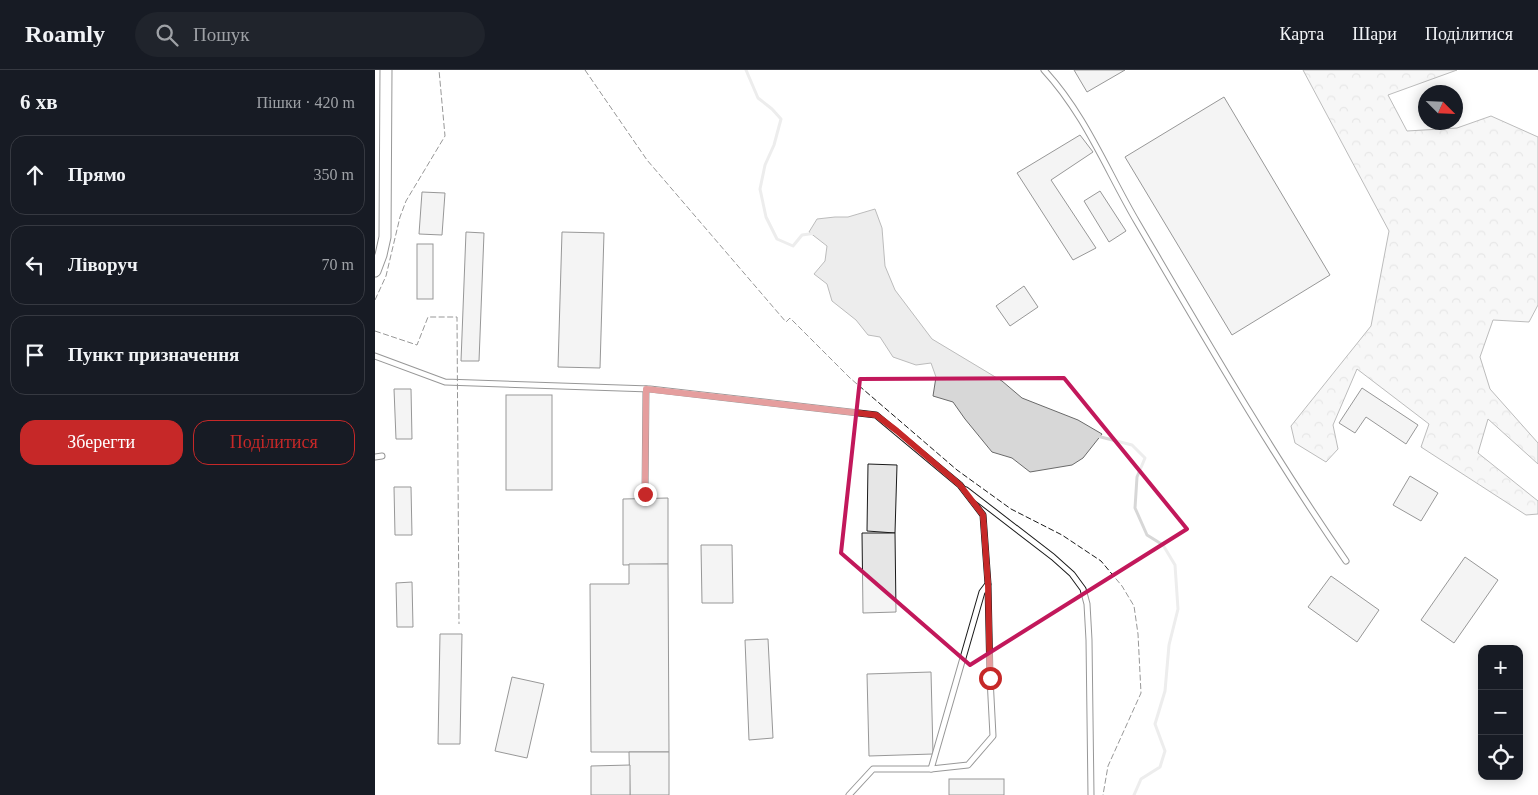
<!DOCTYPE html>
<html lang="uk">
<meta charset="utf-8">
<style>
:root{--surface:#171b24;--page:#20242c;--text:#f1f3f6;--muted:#9ea1a6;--line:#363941;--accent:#c62828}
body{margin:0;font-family:"Times New Roman",serif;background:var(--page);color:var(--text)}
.controls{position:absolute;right:15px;bottom:15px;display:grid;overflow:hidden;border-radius:10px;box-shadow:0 2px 12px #0003}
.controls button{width:45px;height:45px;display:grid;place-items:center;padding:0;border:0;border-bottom:1px solid var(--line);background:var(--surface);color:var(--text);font:25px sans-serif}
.compass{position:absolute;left:1043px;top:15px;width:45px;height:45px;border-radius:50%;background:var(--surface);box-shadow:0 2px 12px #0003;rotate:114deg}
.stop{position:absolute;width:15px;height:15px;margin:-11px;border:4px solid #c62828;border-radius:50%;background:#fff}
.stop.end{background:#c62828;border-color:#fff;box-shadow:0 1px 5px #0008}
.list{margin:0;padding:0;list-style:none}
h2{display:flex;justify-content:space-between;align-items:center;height:65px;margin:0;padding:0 20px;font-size:21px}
h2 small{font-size:16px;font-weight:400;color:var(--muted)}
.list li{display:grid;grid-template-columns:32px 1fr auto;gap:15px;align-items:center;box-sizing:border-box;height:80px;margin:0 10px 10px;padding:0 10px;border:1px solid var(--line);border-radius:15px}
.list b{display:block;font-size:19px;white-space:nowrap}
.list em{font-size:16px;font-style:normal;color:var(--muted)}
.actions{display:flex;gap:10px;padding:15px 20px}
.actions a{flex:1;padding:11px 0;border:1px solid var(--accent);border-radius:15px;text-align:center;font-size:18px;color:var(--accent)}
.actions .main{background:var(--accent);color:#fff}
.icon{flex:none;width:28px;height:28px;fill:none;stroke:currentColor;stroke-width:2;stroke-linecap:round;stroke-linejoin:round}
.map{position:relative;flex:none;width:1163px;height:725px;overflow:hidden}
header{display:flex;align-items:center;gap:30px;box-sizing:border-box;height:70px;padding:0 25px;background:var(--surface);border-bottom:1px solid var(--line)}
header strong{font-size:24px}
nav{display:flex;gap:28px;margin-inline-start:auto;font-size:18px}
.search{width:350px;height:45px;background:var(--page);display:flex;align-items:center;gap:12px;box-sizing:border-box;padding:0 18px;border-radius:28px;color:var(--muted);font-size:19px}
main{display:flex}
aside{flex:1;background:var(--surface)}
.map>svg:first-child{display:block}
</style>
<header>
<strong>Roamly</strong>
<div class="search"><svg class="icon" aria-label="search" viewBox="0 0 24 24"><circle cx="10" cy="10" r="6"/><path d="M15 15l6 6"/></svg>Пошук</div>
<nav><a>Карта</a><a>Шари</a><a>Поділитися</a></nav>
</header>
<main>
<aside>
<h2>6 хв<small>Пішки · 420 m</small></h2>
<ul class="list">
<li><svg class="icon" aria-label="ahead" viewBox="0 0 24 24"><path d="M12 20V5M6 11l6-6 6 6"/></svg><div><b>Прямо</b></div><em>350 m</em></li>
<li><svg class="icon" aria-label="left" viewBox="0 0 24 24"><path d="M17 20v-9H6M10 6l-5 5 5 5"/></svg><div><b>Ліворуч</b></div><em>70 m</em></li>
<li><svg class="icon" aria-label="arrive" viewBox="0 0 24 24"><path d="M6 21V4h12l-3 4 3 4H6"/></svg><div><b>Пункт призначення</b></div></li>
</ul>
<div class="actions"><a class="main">Зберегти</a><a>Поділитися</a></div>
</aside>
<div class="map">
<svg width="1163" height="725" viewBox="0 0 1163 725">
<defs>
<pattern id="forest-crowns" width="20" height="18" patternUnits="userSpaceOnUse" patternTransform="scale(1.25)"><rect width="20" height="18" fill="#ededed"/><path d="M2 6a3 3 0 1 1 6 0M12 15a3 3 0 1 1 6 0" fill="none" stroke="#cbcbcb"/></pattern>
</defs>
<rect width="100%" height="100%" fill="#fff"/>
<!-- forest -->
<polygon fill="url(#forest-crowns)" stroke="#6a6a6a" points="928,0 1082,0 1013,25 1032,61 1082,58 1116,46 1163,67 1163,235 1154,252 1118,250 1105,287 1115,319 1163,373 1163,394 1113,349 1103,383 1163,431 1163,444 1151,445 1046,377 1054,354 982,299 958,355 963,379 951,392 920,373 916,356 996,256 1014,161"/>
<!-- water -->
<polygon fill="#d7d7d7" stroke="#6a6a6a" points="500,139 507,158 510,196 520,220 557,269 627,311 647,328 703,350 727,364 708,388 697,395 655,402 637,388 617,382 590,349 578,332 558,326 561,307 556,293 541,295 518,287 505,267 493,265 481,250 457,231 452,214 439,204 450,191 452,176 434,162 442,149 460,147 473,147"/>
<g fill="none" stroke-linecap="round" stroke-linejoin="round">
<!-- stream -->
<g stroke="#d7d7d7" stroke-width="3">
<polyline points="371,0 383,28 397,39 406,49 399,75 390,95 385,119 391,147 402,169 418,176 427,165 441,163"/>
<polyline points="722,366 757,375 770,388 762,407 760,438 772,465 788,475 800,495 803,539 794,575 790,621 780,654 790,681 785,697 766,709 759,725"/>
</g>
</g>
<!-- building -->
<g fill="#e6e6e6" stroke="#1a1a1a">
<polygon points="699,0 750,0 712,22"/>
<polygon points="849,27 955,205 857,265 750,87"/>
<polygon points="705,65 718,82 676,110 721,178 698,190 642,103"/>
<polygon points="725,121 751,161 734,172 709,131"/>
<polygon points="47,122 70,123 67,165 44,164"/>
<polygon points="91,162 109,163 104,291 86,291"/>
<polygon points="187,162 229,163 225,298 183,297"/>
<rect x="42" y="174" width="16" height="55"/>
<polygon points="649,216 663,237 635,256 621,236"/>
<polygon points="987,318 1043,355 1031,374 991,347 980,363 964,353"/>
<polygon points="19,319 36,319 37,369 21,369"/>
<rect x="131" y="325" width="46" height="95"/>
<polygon points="493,394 522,395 520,463 492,461"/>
<polygon points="1035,406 1063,423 1046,451 1018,435"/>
<polygon points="19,417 36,417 37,465 20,465"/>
<polygon points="293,428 293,494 248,495 248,429"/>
<polygon points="487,463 520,463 521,542 488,543"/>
<polygon points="326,475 357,475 358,533 327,533"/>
<polygon points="1090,487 1123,510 1079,573 1046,550"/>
<polygon points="254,494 293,494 294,682 216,682 215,514 254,514"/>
<polygon points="956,506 1004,540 982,572 933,537"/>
<polygon points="37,512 38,557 22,557 21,513"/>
<polygon points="65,564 87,564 85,674 63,674"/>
<polygon points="393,569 398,668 374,670 370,570"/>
<polygon points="556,602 558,684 494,686 492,604"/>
<polygon points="137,607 169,614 152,688 120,681"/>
<polygon points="254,682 294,682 294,725 255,725"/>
<polygon points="255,695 255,725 216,725 216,696"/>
<rect x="574" y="709" width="55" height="16"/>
</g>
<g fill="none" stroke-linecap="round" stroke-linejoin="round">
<!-- service casing -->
<g stroke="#1a1a1a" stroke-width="7">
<g id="service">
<path d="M669 0C710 44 732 101 762 152 829 266 895 381 971 491"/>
<polyline points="0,286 70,312 275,319 501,345 585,415 608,445 613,514 607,522 556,699"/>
<polyline points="0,387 7,386"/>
<polyline points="591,420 678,487 697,504 708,519 712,534 714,570 716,725"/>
<polyline points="270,424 271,319"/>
<polyline points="474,725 498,699 556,699 593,695 618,666 615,608 613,515"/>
</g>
</g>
<!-- tertiary casing -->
<g stroke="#1a1a1a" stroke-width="13">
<polyline id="tertiary" points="0,201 6,185 10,167 11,0"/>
</g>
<!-- service -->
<use href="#service" stroke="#fff" stroke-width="5"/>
<!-- tertiary -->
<use href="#tertiary" stroke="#fff" stroke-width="11"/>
<!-- fence -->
<g stroke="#1a1a1a" stroke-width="1" stroke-dasharray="6 2.5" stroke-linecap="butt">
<polyline points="210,0 272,90 411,252 415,248 475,308 582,400 636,439 687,465 726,491 747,516 759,536 763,564 766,623 733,696 728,725"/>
<polyline points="0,230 11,206 25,147 31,131 70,66 64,0"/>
<polyline points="0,261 42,275 53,247 82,247 84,554"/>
</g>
</g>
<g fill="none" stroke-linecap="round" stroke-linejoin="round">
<!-- route -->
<polyline stroke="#c62828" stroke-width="6" points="270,424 271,319 501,345 522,361 585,415 608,445 613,514 615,608"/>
</g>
<!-- marked area -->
<path d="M0 0H1163V725H0ZM689 308 812 459 595 595 466 483 485 309Z" fill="#fff" fill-opacity=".55" fill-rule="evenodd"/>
<path fill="none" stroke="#c2185b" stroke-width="4" stroke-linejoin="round" d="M689 308 812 459 595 595 466 483 485 309Z"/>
</svg>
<div class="controls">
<button>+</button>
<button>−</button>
<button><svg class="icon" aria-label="locate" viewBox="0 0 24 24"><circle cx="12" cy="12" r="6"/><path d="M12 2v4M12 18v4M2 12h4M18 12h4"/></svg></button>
</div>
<svg class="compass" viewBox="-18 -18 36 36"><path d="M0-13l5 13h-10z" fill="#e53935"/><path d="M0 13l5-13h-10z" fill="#9ea1a6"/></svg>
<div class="stop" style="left:615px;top:608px"></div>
<div class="stop end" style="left:270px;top:424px"></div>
</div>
</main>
